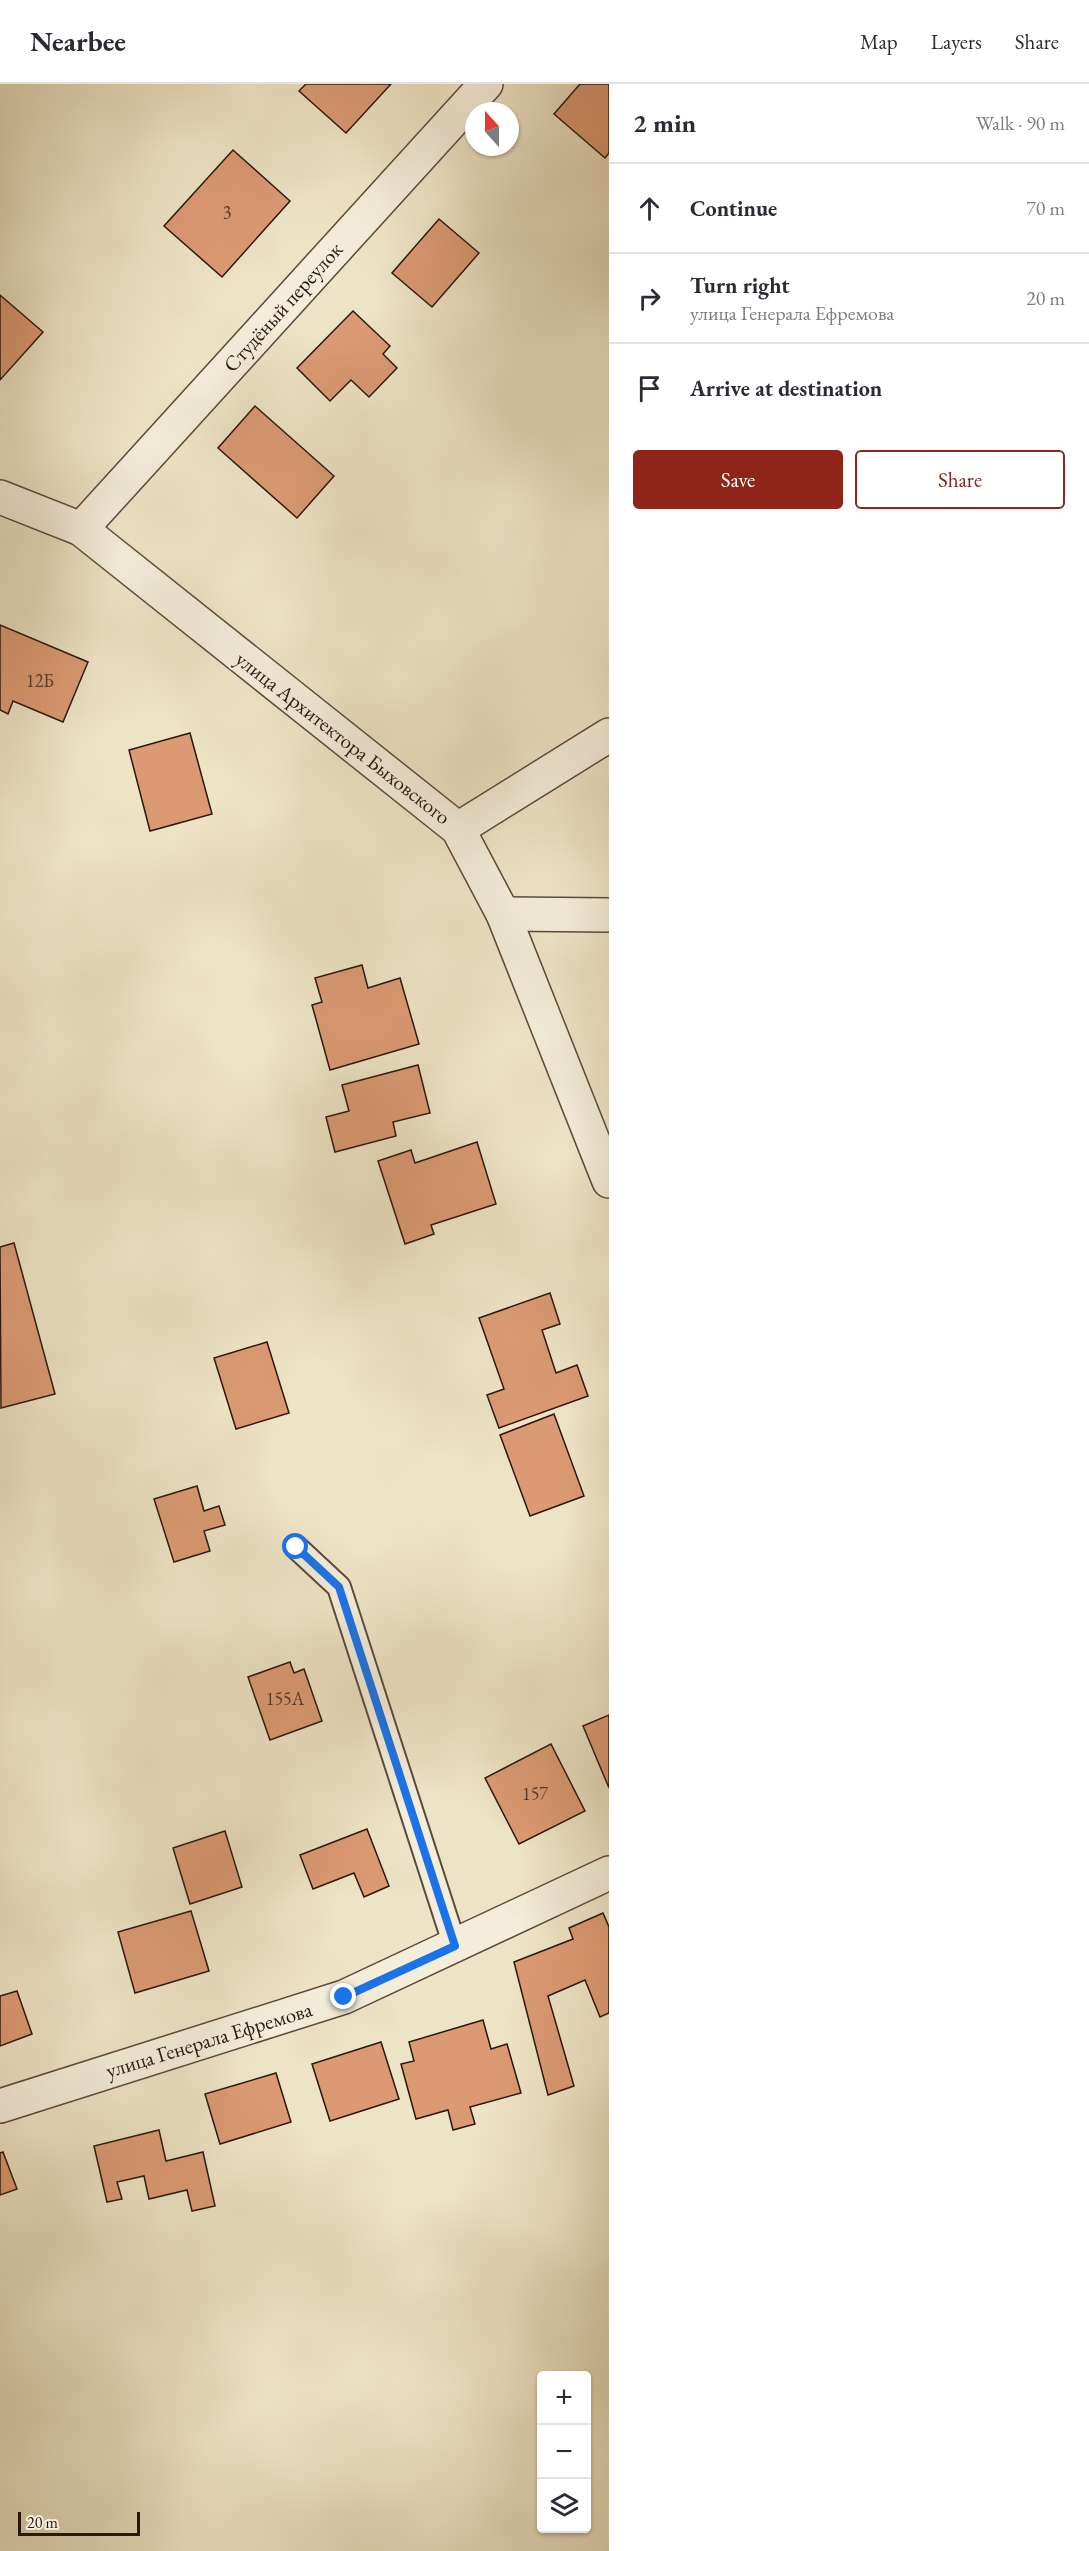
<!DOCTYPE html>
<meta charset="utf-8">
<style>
:root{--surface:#fff;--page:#f7f7f7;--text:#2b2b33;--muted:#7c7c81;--line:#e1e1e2;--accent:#8f2418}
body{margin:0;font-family:"EB Garamond",serif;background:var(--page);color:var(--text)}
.controls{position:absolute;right:18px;bottom:18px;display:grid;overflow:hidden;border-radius:6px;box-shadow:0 2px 4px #0004}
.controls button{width:54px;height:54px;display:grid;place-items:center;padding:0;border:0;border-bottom:2px solid var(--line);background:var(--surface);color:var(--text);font:30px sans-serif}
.compass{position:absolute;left:465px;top:18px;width:54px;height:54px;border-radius:50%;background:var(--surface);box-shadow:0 2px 4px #0004;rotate:339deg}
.scale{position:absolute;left:18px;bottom:15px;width:122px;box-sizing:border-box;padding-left:6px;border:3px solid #2a170e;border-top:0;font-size:16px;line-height:21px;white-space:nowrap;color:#2a170e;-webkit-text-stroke:4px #f3edd9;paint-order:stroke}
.stop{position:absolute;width:18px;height:18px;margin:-14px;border:4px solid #1a73e8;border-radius:50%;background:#fff}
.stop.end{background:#1a73e8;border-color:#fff;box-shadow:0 2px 6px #0008}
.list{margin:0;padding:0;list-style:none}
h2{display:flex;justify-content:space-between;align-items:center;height:78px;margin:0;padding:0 24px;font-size:26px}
h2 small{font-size:20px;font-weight:400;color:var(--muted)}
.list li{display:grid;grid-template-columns:39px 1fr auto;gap:18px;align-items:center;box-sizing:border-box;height:90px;padding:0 24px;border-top:2px solid var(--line)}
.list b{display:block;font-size:22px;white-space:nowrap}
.list p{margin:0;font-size:20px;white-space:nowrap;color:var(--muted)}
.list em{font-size:20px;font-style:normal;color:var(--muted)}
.actions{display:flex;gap:12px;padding:18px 24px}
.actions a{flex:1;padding:14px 0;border:2px solid var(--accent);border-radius:6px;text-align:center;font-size:21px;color:var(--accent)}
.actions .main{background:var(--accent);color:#fff}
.icon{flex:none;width:33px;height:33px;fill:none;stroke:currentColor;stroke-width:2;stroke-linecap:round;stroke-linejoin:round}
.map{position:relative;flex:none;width:609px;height:2467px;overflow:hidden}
header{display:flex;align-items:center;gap:36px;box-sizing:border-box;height:84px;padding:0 30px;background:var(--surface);border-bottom:2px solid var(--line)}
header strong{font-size:28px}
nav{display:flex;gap:33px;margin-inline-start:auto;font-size:21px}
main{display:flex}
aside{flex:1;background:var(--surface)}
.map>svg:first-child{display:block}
</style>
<header>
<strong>Nearbee</strong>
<nav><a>Map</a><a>Layers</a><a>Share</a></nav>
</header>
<main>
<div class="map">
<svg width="609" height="2467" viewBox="0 0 609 2467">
<rect width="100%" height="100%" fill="#ede4c5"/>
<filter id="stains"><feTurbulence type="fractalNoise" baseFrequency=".00333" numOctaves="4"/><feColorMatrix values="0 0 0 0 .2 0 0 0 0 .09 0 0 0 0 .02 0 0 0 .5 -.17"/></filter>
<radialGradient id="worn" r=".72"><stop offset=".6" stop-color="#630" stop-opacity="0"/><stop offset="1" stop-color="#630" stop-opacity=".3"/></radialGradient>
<!-- building -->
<g fill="#db9a73" stroke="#2a170e" stroke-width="1.5">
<polygon points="306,0 391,0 346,49 299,7"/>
<polygon points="580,0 609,0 609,69 605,74 554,30"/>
<polygon points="233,66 290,117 222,193 164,142"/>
<polygon points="439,135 479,169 432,223 392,189"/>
<polygon points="0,211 43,248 0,296"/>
<polygon points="353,227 390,262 383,270 397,284 369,313 351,296 330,317 297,284"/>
<polygon points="255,322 334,392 297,434 218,364"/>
<polygon points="0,541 88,578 63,638 13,617 8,630 0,626"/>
<polygon points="190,649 212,730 150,747 129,666"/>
<polygon points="362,881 368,904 400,894 419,960 330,986 312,921 322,918 315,894"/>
<polygon points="418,981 430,1029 393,1038 396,1052 335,1068 326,1033 349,1027 342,1001"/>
<polygon points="477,1058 496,1120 431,1141 434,1150 405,1160 378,1077 411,1066 415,1079"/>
<polygon points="14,1159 55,1310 1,1324 0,1163"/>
<polygon points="550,1209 560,1240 542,1246 556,1289 577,1281 588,1312 499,1344 487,1311 504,1305 479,1234"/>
<polygon points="267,1258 289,1329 236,1345 214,1274"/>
<polygon points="554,1330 584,1412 530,1432 500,1351"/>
<polygon points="197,1402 204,1427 219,1422 225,1441 204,1447 210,1467 174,1478 154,1415"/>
<polygon points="290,1578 294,1589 304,1585 322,1637 270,1656 248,1593"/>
<polygon points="609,1631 609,1704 583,1642"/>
<polygon points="551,1660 585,1727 519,1760 485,1694"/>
<polygon points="367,1745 389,1802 364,1813 354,1789 313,1805 300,1771"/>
<polygon points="225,1747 242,1803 190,1820 173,1764"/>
<polygon points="191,1827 209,1887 135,1909 118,1848"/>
<polygon points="603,1829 609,1843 609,1929 600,1933 585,1896 548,1912 574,2002 548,2011 514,1878 573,1855 569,1844"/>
<polygon points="17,1907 32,1950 0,1962 0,1912"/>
<polygon points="483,1936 491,1965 507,1960 521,2009 470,2023 475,2040 453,2046 448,2026 416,2035 401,1980 414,1977 409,1958"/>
<polygon points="381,1958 399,2015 330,2037 312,1980"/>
<polygon points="276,1989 291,2038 220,2060 205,2010"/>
<polygon points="159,2046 166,2077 203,2068 215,2122 192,2127 187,2106 149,2115 144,2092 117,2098 122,2115 107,2118 94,2062"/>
<polygon points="3,2068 17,2105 0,2111 0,2069"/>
</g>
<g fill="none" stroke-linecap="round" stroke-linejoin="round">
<!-- lane casing -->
<g stroke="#5b4a3c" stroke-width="26">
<polyline id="lane" points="296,1463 339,1503 455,1862"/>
</g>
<!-- street casing -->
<g stroke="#5b4a3c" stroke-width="36">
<g id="street">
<polyline points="0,413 81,445 458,745 503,830 609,1097"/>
<polyline points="81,445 486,0"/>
<polyline points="458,745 609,651"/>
<polyline points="503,830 609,831"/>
<polyline points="0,2022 344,1913 609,1789"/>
</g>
</g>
<!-- lane -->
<use href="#lane" stroke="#f3edd9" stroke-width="22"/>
<!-- street -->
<use href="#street" stroke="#f3edd9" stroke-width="33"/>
</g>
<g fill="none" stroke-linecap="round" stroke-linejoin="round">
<!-- route -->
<polyline stroke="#1a73e8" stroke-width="8" points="296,1463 339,1503 455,1862 344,1913"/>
</g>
<g text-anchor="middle" stroke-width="4.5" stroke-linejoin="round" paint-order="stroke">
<!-- number labels -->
<g font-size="18" fill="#563827">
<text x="227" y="135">3</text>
<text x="40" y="603">12Б</text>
<text x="285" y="1621">155А</text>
<text x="535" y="1716">157</text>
</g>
<!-- street labels -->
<g font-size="21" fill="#2a170e" stroke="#f3edd9">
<text transform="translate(283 223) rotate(-48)" y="7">Студёный переулок</text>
<text transform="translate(343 654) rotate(38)" y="7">улица Архитектора Быховского</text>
<text transform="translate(209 1956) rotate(-17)" y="7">улица Генерала Ефремова</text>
</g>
</g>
<rect width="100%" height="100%" filter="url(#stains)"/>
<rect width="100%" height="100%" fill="url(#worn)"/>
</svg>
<div class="controls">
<button>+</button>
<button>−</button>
<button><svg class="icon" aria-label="layers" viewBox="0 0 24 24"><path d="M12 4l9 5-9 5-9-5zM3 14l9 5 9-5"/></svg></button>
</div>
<svg class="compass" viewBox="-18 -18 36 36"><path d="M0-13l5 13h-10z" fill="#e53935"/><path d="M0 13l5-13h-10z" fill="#7c7c81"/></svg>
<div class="scale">20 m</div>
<div class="stop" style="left:296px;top:1463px"></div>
<div class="stop end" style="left:344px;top:1913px"></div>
</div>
<aside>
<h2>2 min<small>Walk · 90 m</small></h2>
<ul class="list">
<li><svg class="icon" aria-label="ahead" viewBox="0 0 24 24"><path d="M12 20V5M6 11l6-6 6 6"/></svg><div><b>Continue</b></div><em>70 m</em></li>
<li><svg class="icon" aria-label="right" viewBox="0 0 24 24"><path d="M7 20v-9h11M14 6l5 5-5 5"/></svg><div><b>Turn right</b><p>улица Генерала Ефремова</p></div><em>20 m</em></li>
<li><svg class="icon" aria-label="arrive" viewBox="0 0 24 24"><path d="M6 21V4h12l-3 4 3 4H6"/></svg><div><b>Arrive at destination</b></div></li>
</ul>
<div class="actions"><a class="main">Save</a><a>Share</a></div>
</aside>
</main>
